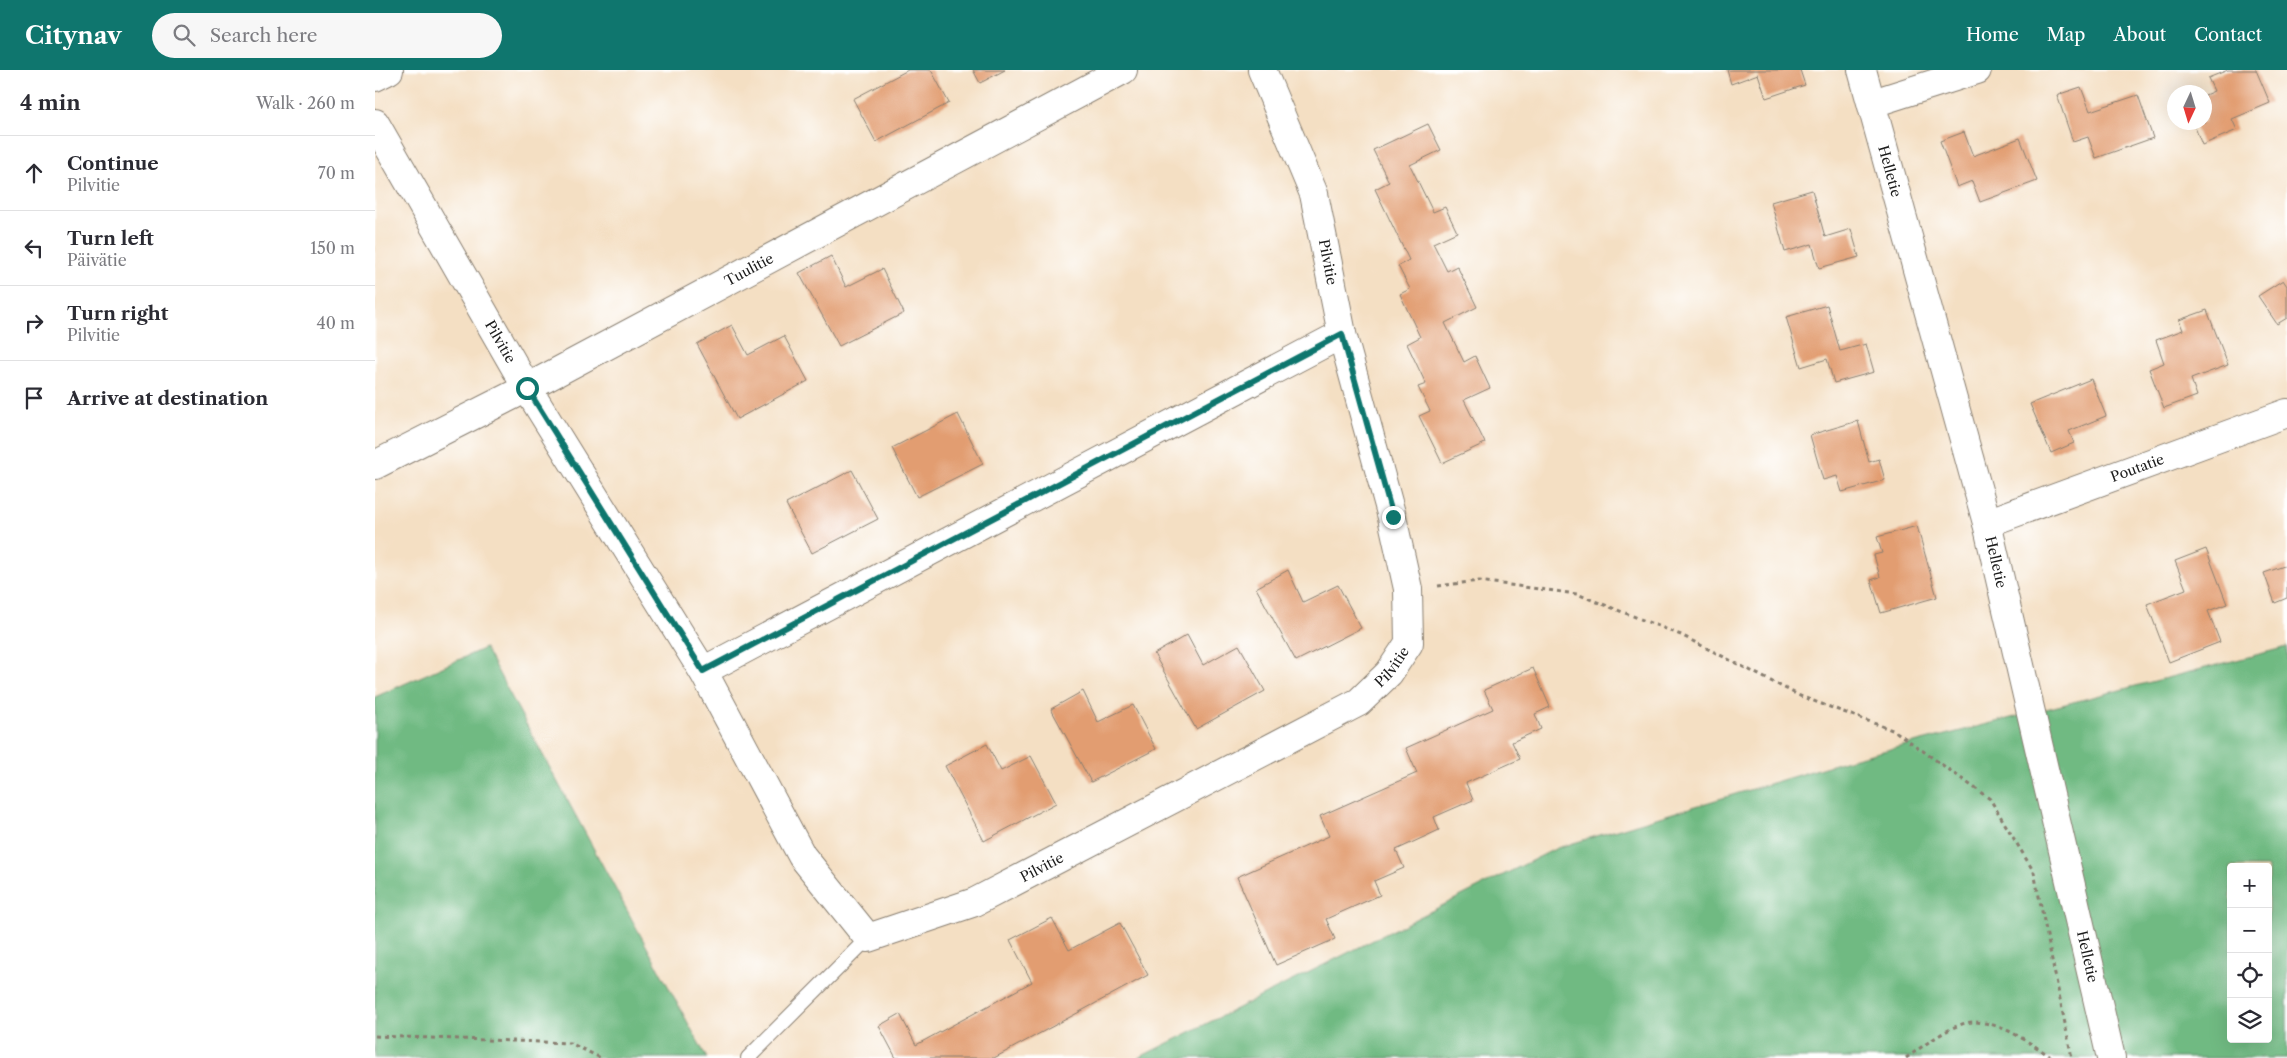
<!DOCTYPE html>
<meta charset="utf-8">
<style>
:root{--surface:#fff;--page:#f7f7f7;--text:#2b2b33;--muted:#7c7c81;--line:#e1e1e2;--accent:#0f766e}
body{margin:0;font-family:"Libre Caslon Text",serif;background:var(--page);color:var(--text)}
.controls{position:absolute;right:15px;bottom:15px;display:grid;overflow:hidden;border-radius:5px;box-shadow:0 5px 20px #0002}
.controls button{width:45px;height:45px;display:grid;place-items:center;padding:0;border:0;border-bottom:1px solid var(--line);background:var(--surface);color:var(--text);font:25px sans-serif}
.compass{position:absolute;left:1792px;top:15px;width:45px;height:45px;border-radius:50%;background:var(--surface);box-shadow:0 5px 20px #0002;rotate:184deg}
.stop{position:absolute;width:15px;height:15px;margin:-11px;border:4px solid #0f766e;border-radius:50%;background:#fff}
.stop.end{background:#0f766e;border-color:#fff;box-shadow:0 1px 5px #0008}
.list{margin:0;padding:0;list-style:none}
h2{display:flex;justify-content:space-between;align-items:center;height:65px;margin:0;padding:0 20px;font-size:21px}
h2 small{font-size:16px;font-weight:400;color:var(--muted)}
.list li{display:grid;grid-template-columns:32px 1fr auto;gap:15px;align-items:center;box-sizing:border-box;height:75px;padding:0 20px;border-top:1px solid var(--line)}
.list b{display:block;font-size:19px;white-space:nowrap}
.list p{margin:0;font-size:16px;white-space:nowrap;color:var(--muted)}
.list em{font-size:16px;font-style:normal;color:var(--muted)}
.icon{flex:none;width:28px;height:28px;fill:none;stroke:currentColor;stroke-width:2;stroke-linecap:round;stroke-linejoin:round}
.map{position:relative;flex:none;width:1912px;height:988px;overflow:hidden}
header{display:flex;align-items:center;gap:30px;box-sizing:border-box;height:70px;padding:0 25px;background:var(--accent);color:#fff}
header strong{font-size:24px}
nav{display:flex;gap:28px;margin-inline-start:auto;font-size:18px}
.search{width:350px;height:45px;background:var(--page);display:flex;align-items:center;gap:12px;box-sizing:border-box;padding:0 18px;border-radius:28px;color:var(--muted);font-size:19px}
main{display:flex}
aside{flex:1;background:var(--surface)}
.map>svg:first-child{display:block}
</style>
<header>
<strong>Citynav</strong>
<div class="search"><svg class="icon" aria-label="search" viewBox="0 0 24 24"><circle cx="10" cy="10" r="6"/><path d="M15 15l6 6"/></svg>Search here</div>
<nav><a>Home</a><a>Map</a><a>About</a><a>Contact</a></nav>
</header>
<main>
<aside>
<h2>4 min<small>Walk · 260 m</small></h2>
<ul class="list">
<li><svg class="icon" aria-label="ahead" viewBox="0 0 24 24"><path d="M12 20V5M6 11l6-6 6 6"/></svg><div><b>Continue</b><p>Pilvitie</p></div><em>70 m</em></li>
<li><svg class="icon" aria-label="left" viewBox="0 0 24 24"><path d="M17 20v-9H6M10 6l-5 5 5 5"/></svg><div><b>Turn left</b><p>Päivätie</p></div><em>150 m</em></li>
<li><svg class="icon" aria-label="right" viewBox="0 0 24 24"><path d="M7 20v-9h11M14 6l5 5-5 5"/></svg><div><b>Turn right</b><p>Pilvitie</p></div><em>40 m</em></li>
<li><svg class="icon" aria-label="arrive" viewBox="0 0 24 24"><path d="M6 21V4h12l-3 4 3 4H6"/></svg><div><b>Arrive at destination</b></div></li>
</ul>
</aside>
<div class="map">
<svg width="1912" height="988" viewBox="0 0 1912 988">
<rect width="100%" height="100%" fill="#fff"/>
<filter id="ink" filterUnits="userSpaceOnUse"><feTurbulence type="fractalNoise" baseFrequency=".02" numOctaves="2"/><feDisplacementMap in="SourceGraphic" scale="10" xChannelSelector="R" yChannelSelector="G"/><feConvolveMatrix kernelMatrix="1 2 1 2 8 2 1 2 1" color-interpolation-filters="sRGB"/></filter>
<filter id="wash" filterUnits="userSpaceOnUse"><feTurbulence type="fractalNoise" baseFrequency=".0096" numOctaves="4" result="noise"/><feDisplacementMap in="SourceGraphic" scale="20" xChannelSelector="R" yChannelSelector="G"/><feGaussianBlur stdDeviation="1.12" result="paint"/><feColorMatrix in="noise" values="0 0 0 0 0 0 0 0 0 0 0 0 0 0 0 0 0 1.4 0 .05"/><feComposite in="paint" operator="in"/></filter>
<g filter="url(#wash)">
<rect width="100%" height="100%" fill="#f4dfc3"/>
<!-- forest -->
<g fill="#70ba82" stroke="#466b4f" fill-rule="evenodd">
<path d="M1912 577V988H763L1182 778 1473 690ZM1856 797H1893V969H1856Z"/>
<polygon points="110,578 332,988 0,988 0,627"/>
</g>
<g id="blocks">
<!-- building -->
<g fill="#e29d71">
<polygon points="533,0 556,0 574,33 501,72 478,29"/>
<polygon points="598,0 630,0 605,13"/>
<polygon points="1352,0 1425,0 1430,15 1391,28 1383,4 1356,14"/>
<polygon points="1853,0 1881,0 1895,33 1857,49 1862,60 1827,75 1818,52 1830,52 1830,25 1839,21 1833,8"/>
<polygon points="1706,17 1715,41 1763,25 1778,68 1721,88 1713,67 1698,72 1682,25"/>
<polygon points="1053,54 1066,80 1035,95 1058,142 1070,137 1082,162 1058,173 1072,201 1082,196 1102,237 1070,253 1089,292 1100,286 1115,318 1089,330 1110,373 1067,393 1044,346 1055,341 1043,317 1051,314 1032,274 1045,267 1025,224 1035,219 1023,196 1034,190 1000,119 1014,112 998,80"/>
<polygon points="1589,62 1598,86 1645,68 1662,111 1605,132 1597,111 1582,117 1565,71"/>
<polygon points="1437,120 1450,167 1476,159 1484,187 1444,198 1437,174 1410,182 1396,132"/>
<polygon points="456,186 471,217 507,199 529,243 464,276 424,203"/>
<polygon points="1908,210 1912,216 1912,248 1902,254 1883,226"/>
<polygon points="1452,235 1465,281 1491,274 1499,302 1459,313 1452,289 1426,297 1411,247"/>
<polygon points="1832,240 1853,295 1816,309 1822,326 1789,338 1774,299 1789,293 1781,270 1808,260 1804,250"/>
<polygon points="357,255 373,285 409,266 433,311 362,349 322,274"/>
<polygon points="1716,309 1731,346 1694,361 1699,373 1676,383 1655,334"/>
<polygon points="583,344 608,394 542,427 517,378"/>
<polygon points="1483,351 1494,392 1504,389 1510,410 1467,422 1462,406 1448,410 1435,365"/>
<polygon points="477,400 503,449 437,483 411,434"/>
<polygon points="1542,456 1562,527 1506,543 1496,510 1505,507 1499,485 1507,483 1502,467"/>
<polygon points="1831,479 1852,534 1833,541 1845,572 1794,592 1772,534 1811,519 1800,491"/>
<polygon points="1912,495 1912,528 1900,533 1889,503"/>
<polygon points="913,500 928,532 963,515 986,558 921,591 881,518"/>
<polygon points="812,565 828,595 864,575 890,621 821,659 779,584"/>
<polygon points="1158,598 1175,637 1160,644 1166,659 1137,672 1145,689 1091,713 1098,730 1059,747 1064,760 1021,780 1029,798 999,811 1005,825 951,849 960,869 901,895 862,807 954,766 945,746 1042,703 1031,678 1118,639 1109,620"/>
<polygon points="708,621 723,652 758,635 781,679 716,712 676,639"/>
<polygon points="612,674 626,701 656,686 681,733 609,771 570,696"/>
<polygon points="677,848 694,880 745,853 773,905 619,988 521,988 504,956 525,944 541,975 657,912 635,870"/>
</g>
</g>
</g>
<g filter="url(#ink)">
<use href="#blocks" fill-opacity="0" stroke="#887e70" stroke-width="1"/>
<g fill="none" stroke-linecap="round" stroke-linejoin="round">
<!-- lane casing -->
<g stroke="#887e70" stroke-width="16">
<polyline id="lane" points="373,988 493,868"/>
</g>
<!-- street casing -->
<g stroke="#887e70" stroke-width="30">
<g id="street">
<polyline points="0,7 14,0"/>
<polyline points="1498,33 1602,0"/>
<path id="s1" d="M0 53 152 318 328 601 427 786 493 868 600 832 984 632 1014 603 1034 573 1033 519 1017 447 967 264 939 124 887 0"/>
<path id="s2" d="M0 395 152 318 748 0"/>
<path id="s3" d="M1612 453 1912 343"/>
<polyline points="328,601 967,264"/>
</g>
</g>
<!-- secondary casing -->
<g stroke="#887e70" stroke-width="30">
<g id="secondary">
<path id="s4" d="M1487 0 1612 453 1736 988"/>
</g>
</g>
<!-- path -->
<g stroke="#887e70" stroke-width="3" stroke-dasharray="4 4" stroke-linecap="butt">
<polyline points="1063,516 1104,511 1202,524 1306,565 1425,626 1520,661 1615,729 1659,802 1697,988"/>
<polyline points="0,966 195,973 226,988"/>
<path d="M1531 988C1547 977 1579 952 1598 952 1628 952 1654 973 1678 988"/>
</g>
<!-- lane -->
<use href="#lane" stroke="#fff" stroke-width="14"/>
<!-- street -->
<use href="#street" stroke="#fff" stroke-width="28"/>
<!-- secondary -->
<use href="#secondary" stroke="#fff" stroke-width="28"/>
</g>
</g>
<g fill="none" stroke-linecap="round" stroke-linejoin="round" filter="url(#ink)">
<!-- route -->
<polyline stroke="#0f766e" stroke-width="6" points="152,318 328,601 967,264 1018,447"/>
</g>
<g text-anchor="middle" stroke-width="5" stroke-linejoin="round" paint-order="stroke">
<!-- street labels -->
<g font-size="14" fill="#1c1c1c" stroke="#fff">
<text dy="5" stroke="none"><textPath href="#s4" startOffset="105">Helletie</textPath></text>
<text transform="translate(953 192) rotate(79)" y="5">Pilvitie</text>
<text dy="5" stroke="none"><textPath href="#s2" startOffset="422">Tuulitie</textPath></text>
<text dy="5" stroke="none"><textPath href="#s1" startOffset="252">Pilvitie</textPath></text>
<text dy="5" stroke="none"><textPath href="#s3" startOffset="160">Poutatie</textPath></text>
<text dy="5" stroke="none"><textPath href="#s4" startOffset="510">Helletie</textPath></text>
<text dy="5" stroke="none"><textPath href="#s1" startOffset="1548">Pilvitie</textPath></text>
<text dy="5" stroke="none"><textPath href="#s1" startOffset="1142">Pilvitie</textPath></text>
<text dy="5" stroke="none"><textPath href="#s4" startOffset="915">Helletie</textPath></text>
</g>
</g>
</svg>
<div class="controls">
<button>+</button>
<button>−</button>
<button><svg class="icon" aria-label="locate" viewBox="0 0 24 24"><circle cx="12" cy="12" r="6"/><path d="M12 2v4M12 18v4M2 12h4M18 12h4"/></svg></button>
<button><svg class="icon" aria-label="layers" viewBox="0 0 24 24"><path d="M12 4l9 5-9 5-9-5zM3 14l9 5 9-5"/></svg></button>
</div>
<svg class="compass" viewBox="-18 -18 36 36"><path d="M0-13l5 13h-10z" fill="#e53935"/><path d="M0 13l5-13h-10z" fill="#7c7c81"/></svg>
<div class="stop" style="left:152px;top:318px"></div>
<div class="stop end" style="left:1018px;top:447px"></div>
</div>
</main>
